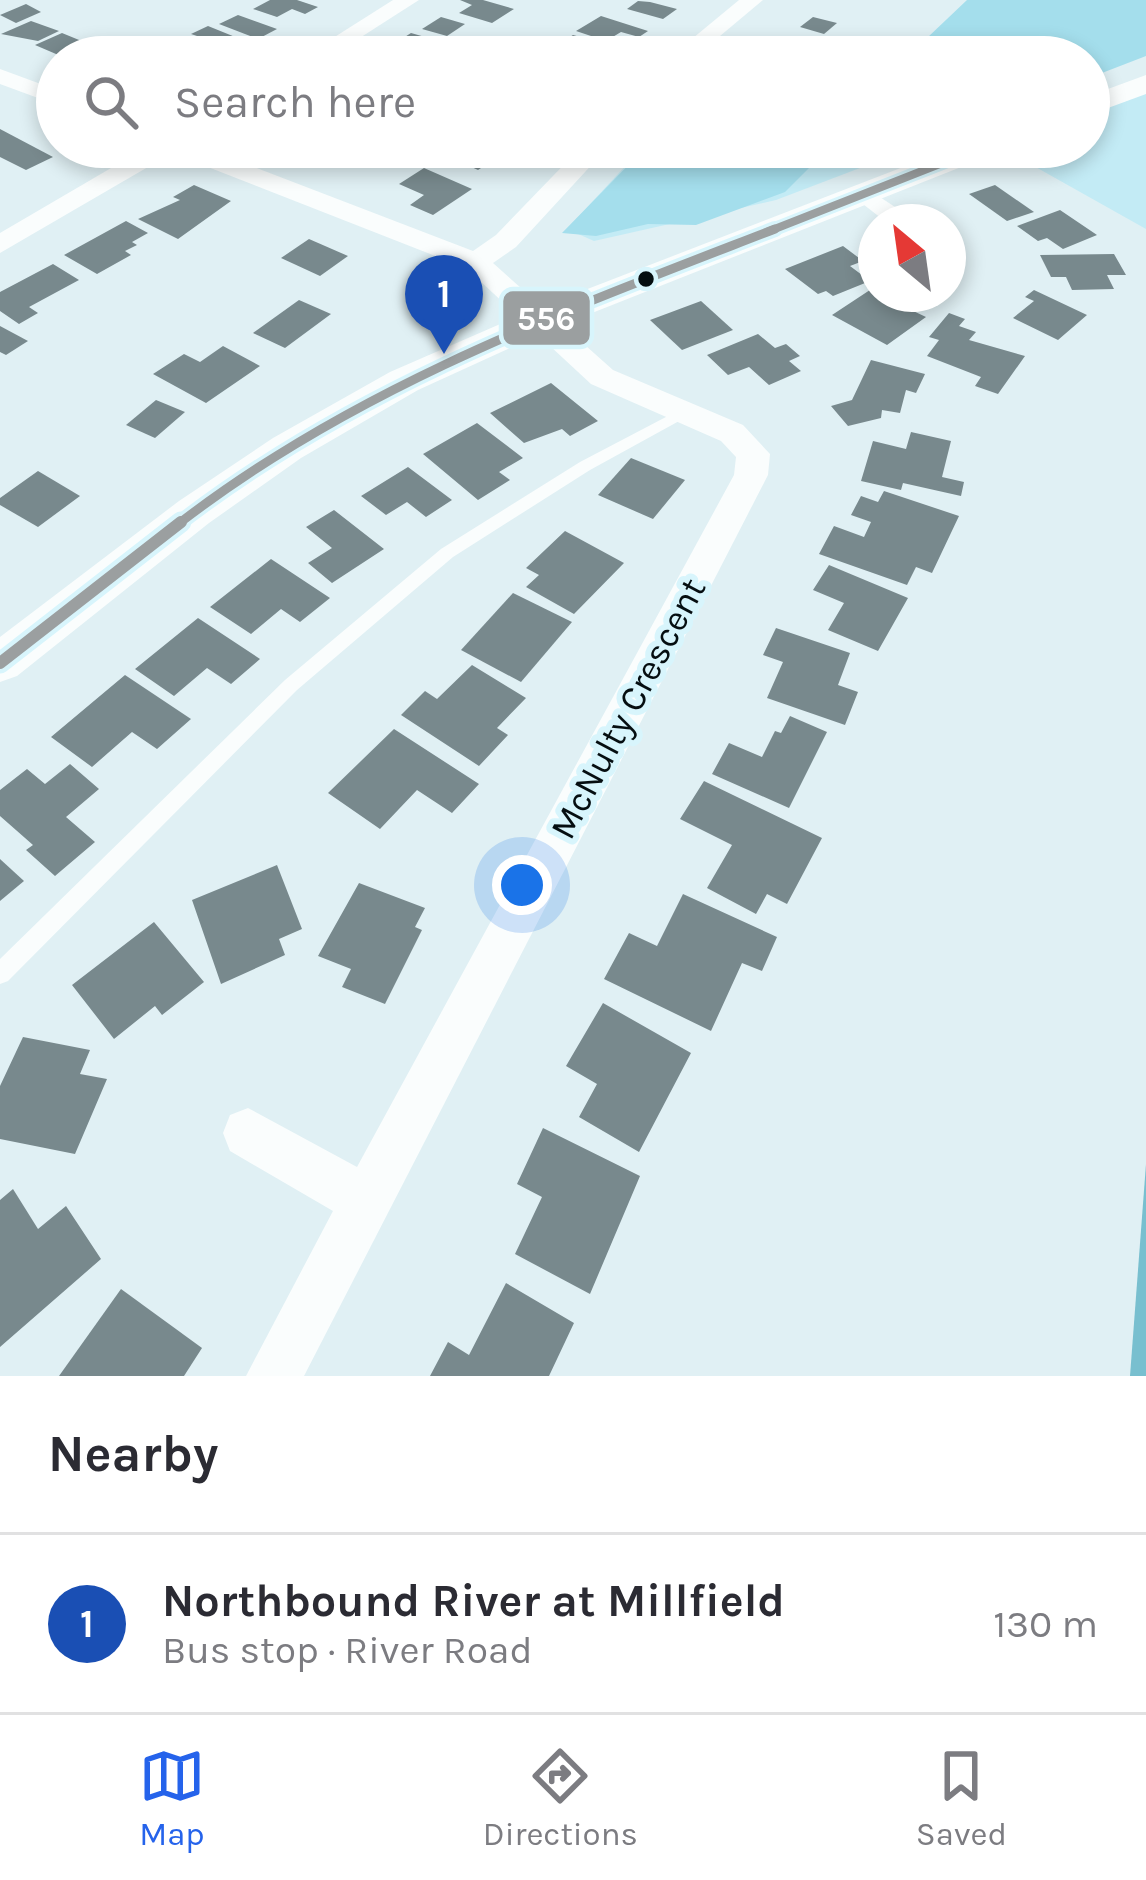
<!DOCTYPE html>
<meta charset="utf-8">
<style>
:root{--surface:#fff;--page:#f2f2f3;--text:#2b2b33;--muted:#7c7c81;--line:#e1e1e2;--accent:#2563eb}
body{margin:0;font-family:Karla,sans-serif;background:var(--page);color:var(--text)}
.compass{position:absolute;left:858px;top:204px;width:108px;height:108px;border-radius:50%;background:var(--surface);box-shadow:0 6px 18px #0003;rotate:331deg}
.you{position:absolute;left:522px;top:885px;width:42px;height:42px;margin:-30px;border:9px solid #fff;border-radius:50%;background:#1a73e8;box-shadow:0 0 0 18px #1a73e833}
.badge{display:grid;place-items:center;width:78px;height:78px;border-radius:50%;background:var(--accent);color:#fff;font-size:39px;font-weight:700}
.pin{position:absolute;translate:-50% -99px;filter:drop-shadow(0 3px 6px #0008)}
.pin::after{content:'';position:absolute;top:63px;width:42px;height:36px;background:inherit;clip-path:polygon(0 0,100% 0,50% 100%)}
.list{margin:0;padding:0;list-style:none}
h2{display:flex;justify-content:space-between;align-items:center;height:156px;margin:0;padding:0 48px;font-size:51px}
h2 small{font-size:39px;font-weight:400;color:var(--muted)}
.list li{display:grid;grid-template-columns:78px 1fr auto;gap:36px;align-items:center;box-sizing:border-box;height:180px;padding:0 48px;border-top:3px solid var(--line)}
.list b{display:block;font-size:45px;white-space:nowrap}
.list p{margin:0;font-size:39px;white-space:nowrap;color:var(--muted)}
.list em{font-size:39px;font-style:normal;color:var(--muted)}
.icon{flex:none;width:66px;height:66px;fill:none;stroke:currentColor;stroke-width:2;stroke-linecap:round;stroke-linejoin:round}
.map{position:relative;flex:none;width:1146px;height:1376px;overflow:hidden}
.search{position:absolute;background:var(--surface);box-shadow:0 6px 18px #0003;left:36px;right:36px;top:36px;height:132px;display:flex;align-items:center;gap:30px;box-sizing:border-box;padding:0 42px;border-radius:66px;color:var(--muted);font-size:45px}
.sheet{height:336px;background:var(--surface)}
nav{display:flex;justify-content:space-around;align-items:center;box-sizing:border-box;height:168px;border-top:3px solid var(--line);background:var(--surface);font-size:33px;color:var(--muted)}
nav a{display:grid;justify-items:center;gap:6px}
nav .on{color:var(--accent)}
.map>svg:first-child{display:block}
</style>
<div class="map">
<svg width="1146" height="1376" viewBox="0 0 1146 1376">
<rect width="100%" height="100%" fill="#e0f0f4"/>
<!-- green -->
<g fill="#c3ebf5">
<polygon points="1146,92 1146,229 1002,148 1089,147 1089,114"/>
<polygon points="643,147 915,147 776,200 594,241 567,229"/>
</g>
<!-- forest -->
<g fill="#a4deec">
<polygon points="967,0 1146,0 1146,56 1089,78 1089,57 907,57"/>
<polygon points="646,147 879,147 844,149 818,159 785,192 696,225 648,224 596,236 562,233"/>
</g>
<!-- water -->
<polygon fill="#78bfcf" points="1146,1164 1146,1376 1130,1376"/>
<!-- building -->
<g fill="#78898d">
<polygon points="270,0 297,0 318,7 305,14 292,9 277,17 253,9"/>
<polygon points="460,0 483,0 514,9 492,23 459,13 472,5"/>
<polygon points="638,1 650,2 677,9 663,19 627,9"/>
<polygon points="26,4 41,12 16,23 0,15"/>
<polygon points="238,15 277,29 258,39 219,24"/>
<polygon points="601,16 648,31 639,37 621,32 606,41 576,31"/>
<polygon points="441,17 465,24 447,36 422,29"/>
<polygon points="813,17 837,23 824,34 800,27"/>
<polygon points="31,21 59,31 38,41 1,34"/>
<polygon points="208,26 250,43 208,55 183,45 200,37 191,34"/>
<polygon points="62,33 101,49 84,57 63,57 35,45"/>
<polygon points="411,33 439,41 417,55 389,47"/>
<polygon points="573,35 598,42 585,52 598,57 549,51"/>
<polygon points="791,38 820,46 807,57 767,57"/>
<polygon points="0,129 53,157 26,170 0,157"/>
<polygon points="448,147 485,147 502,154 478,170 465,164 474,158"/>
<polygon points="424,168 472,189 433,215 410,205 424,195 399,184"/>
<polygon points="194,185 231,201 178,239 138,219 180,200 173,197"/>
<polygon points="995,185 1034,212 1007,221 969,194"/>
<polygon points="1060,210 1097,235 1063,249 1047,238 1038,241 1017,226"/>
<polygon points="126,221 148,233 132,242 137,245 125,251 131,255 97,274 64,255"/>
<polygon points="309,239 348,256 320,276 281,258"/>
<polygon points="843,246 863,261 850,266 870,281 833,296 826,291 818,294 785,269"/>
<polygon points="1114,254 1126,275 1107,275 1114,289 1072,290 1066,277 1051,277 1040,255"/>
<polygon points="53,264 79,280 29,307 38,313 19,324 0,311 0,292"/>
<polygon points="876,286 876,294 908,294 921,301 909,309 926,317 887,345 832,315"/>
<polygon points="1034,290 1087,315 1058,340 1013,318 1034,301 1025,297"/>
<polygon points="299,300 331,314 285,348 253,333"/>
<polygon points="701,301 733,330 682,350 650,320"/>
<polygon points="949,313 965,319 959,326 976,332 969,340 1025,356 998,394 975,386 981,377 927,356 939,340 929,337"/>
<polygon points="0,326 28,341 6,355 0,352"/>
<polygon points="758,334 775,348 786,344 800,356 789,361 801,371 769,385 749,367 728,375 707,355"/>
<polygon points="223,346 260,366 206,403 153,374 184,354 200,362"/>
<polygon points="871,360 925,374 916,393 906,390 900,413 882,410 881,418 848,426 831,406 852,400"/>
<polygon points="551,383 598,421 570,436 562,429 524,443 490,413"/>
<polygon points="156,400 185,412 155,438 126,425"/>
<polygon points="477,423 523,458 499,472 510,480 478,500 423,454"/>
<polygon points="911,432 951,441 942,477 964,482 961,496 903,483 901,490 861,481 873,441 906,449"/>
<polygon points="631,458 685,480 653,519 598,495"/>
<polygon points="408,467 452,500 426,517 407,502 386,515 361,496"/>
<polygon points="38,471 80,496 38,527 0,505 0,498"/>
<polygon points="884,491 959,516 932,573 916,567 907,585 819,554 834,526 864,537 871,522 851,515 861,496 878,502"/>
<polygon points="334,510 384,549 332,583 308,563 332,548 306,527"/>
<polygon points="565,531 624,563 574,614 526,587 539,575 526,568"/>
<polygon points="271,559 330,598 300,622 281,609 251,634 210,607"/>
<polygon points="829,565 908,598 878,651 828,630 844,603 813,590"/>
<polygon points="513,593 572,622 521,682 461,650"/>
<polygon points="198,618 260,659 231,684 207,668 174,696 135,669"/>
<polygon points="776,628 850,653 838,685 858,692 845,725 767,698 783,662 763,655"/>
<polygon points="472,665 526,698 497,728 508,735 479,766 401,715 425,691 437,699"/>
<polygon points="125,675 191,719 157,749 132,732 92,767 51,737"/>
<polygon points="790,716 827,732 789,808 712,774 729,743 762,757 775,731 781,733"/>
<polygon points="394,729 479,784 452,813 417,790 380,829 328,793"/>
<polygon points="70,764 99,789 66,817 95,842 55,876 26,850 33,845 0,816 0,790 27,769 45,784"/>
<polygon points="704,781 822,838 787,904 767,894 756,914 707,888 732,845 680,819"/>
<polygon points="0,859 24,881 0,901"/>
<polygon points="277,865 302,929 279,939 285,955 221,984 192,900"/>
<polygon points="359,883 425,908 415,927 422,930 385,1004 342,987 351,969 318,956"/>
<polygon points="683,894 777,937 762,971 742,963 711,1031 604,979 629,933 657,946"/>
<polygon points="154,922 204,982 162,1015 155,1006 114,1039 72,985"/>
<polygon points="603,1003 691,1053 639,1152 579,1117 597,1084 566,1066"/>
<polygon points="23,1037 90,1050 80,1074 107,1079 75,1154 0,1139 0,1086"/>
<polygon points="543,1128 640,1176 590,1294 515,1254 542,1197 517,1184"/>
<polygon points="13,1189 38,1229 66,1206 101,1259 0,1347 0,1200"/>
<polygon points="506,1283 574,1323 549,1376 430,1376 448,1342 469,1355"/>
<polygon points="121,1289 202,1348 184,1376 59,1376"/>
</g>
<g fill="none" stroke-linecap="round" stroke-linejoin="round">
<!-- service -->
<polygon fill="#fafdfd" fill-rule="evenodd" points="685,407 692,412 690,415 590,470 453,557 297,690 8,981 0,984 0,959 285,680 441,549 580,462"/>
<!-- minor -->
<g fill="#fafdfd" fill-rule="evenodd">
<polygon points="393,0 419,0 330,57 303,57"/>
<polygon points="739,0 763,0 695,57 670,57"/>
<polygon points="0,69 57,90 57,105 0,84"/>
<polygon points="147,147 202,147 473,251 496,235 581,147 608,147 516,247 493,263 613,370 743,425 770,454 768,475 304,1376 246,1376 333,1211 230,1151 223,1133 230,1115 248,1108 357,1167 734,475 736,457 721,441 591,384 466,268 172,153 0,253 0,233"/>
<polygon points="863,186 918,222 886,222 850,194"/>
</g>
<!-- tertiary -->
<g fill="#fafdfd" fill-rule="evenodd">
<polygon points="1146,75 1146,94 1089,115 1089,96"/>
<polygon points="955,147 998,147 994,154 554,328 418,390 301,458 209,523 17,676 0,682 0,637 179,501 273,438 390,372 528,312"/>
</g>
<!-- bus-1-far2 casing -->
<g stroke="#d8f5fc" stroke-width="14">
<polyline id="bus-1-far2" points="767,232 983,147"/>
</g>
<!-- bus-1-far1 casing -->
<g stroke="#d8f5fc" stroke-width="16">
<path id="bus-1-far1" d="M177 525C356 386 566 310 775 229"/>
</g>
<!-- bus-1 casing -->
<g stroke="#d8f5fc" stroke-width="21">
<polyline id="bus-1" points="0,663 181,522"/>
</g>
<!-- bus-1-far2 -->
<use href="#bus-1-far2" stroke="#9b9fa0" stroke-width="8"/>
<!-- bus-1-far1 -->
<use href="#bus-1-far1" stroke="#9b9fa0" stroke-width="9"/>
<!-- bus-1 -->
<use href="#bus-1" stroke="#9b9fa0" stroke-width="12"/>
</g>
<!-- markers -->
<circle fill="#050e11" stroke="#d8f5fc" stroke-width="4.5" cx="646" cy="279" r="10"/>
<g text-anchor="middle" stroke-width="12" stroke-linejoin="round" paint-order="stroke">
<!-- street labels -->
<g font-size="36" fill="#050e11" stroke="#d8f5fc">
<text transform="translate(627 708) rotate(-62)" y="13">McNulty Crescent</text>
</g>
</g>
<rect stroke="#d8f5fc" stroke-width="4.5" x="501" y="289" width="91" height="58" rx="12" fill="#9b9fa0"/>
<g font-size="33" text-anchor="middle" font-weight="bold" fill="#fff">
<text x="546" y="330">556</text>
</g>
</svg>
<svg class="compass" viewBox="-18 -18 36 36"><path d="M0-13l5 13h-10z" fill="#e53935"/><path d="M0 13l5-13h-10z" fill="#7c7c81"/></svg>
<div class="you"></div>
<div class="pin badge" style="left:444px;top:354px;background:#1a4fb4">1</div>
<div class="search"><svg class="icon" aria-label="search" viewBox="0 0 24 24"><circle cx="10" cy="10" r="6"/><path d="M15 15l6 6"/></svg>Search here</div>
</div>
<section class="sheet">
<h2>Nearby<small></small></h2>
<ul class="list">
<li><span class="badge" style="background:#1a4fb4">1</span><div><b>Northbound River at Millfield</b><p>Bus stop · River Road</p></div><em>130 m</em></li>
</ul>
</section>
<nav>
<a class="on"><svg class="icon" aria-label="map" viewBox="0 0 24 24"><path d="M3 6l6-2 6 2 6-2v14l-6 2-6-2-6 2zM9 4v14M15 6v14"/></svg>Map</a>
<a><svg class="icon" aria-label="directions" viewBox="0 0 24 24"><path d="M12 3l9 9-9 9-9-9zM9 14v-3h6M13 9l2 2-2 2"/></svg>Directions</a>
<a><svg class="icon" aria-label="saved" viewBox="0 0 24 24"><path d="M7 4h10v16l-5-4-5 4z"/></svg>Saved</a>
</nav>
